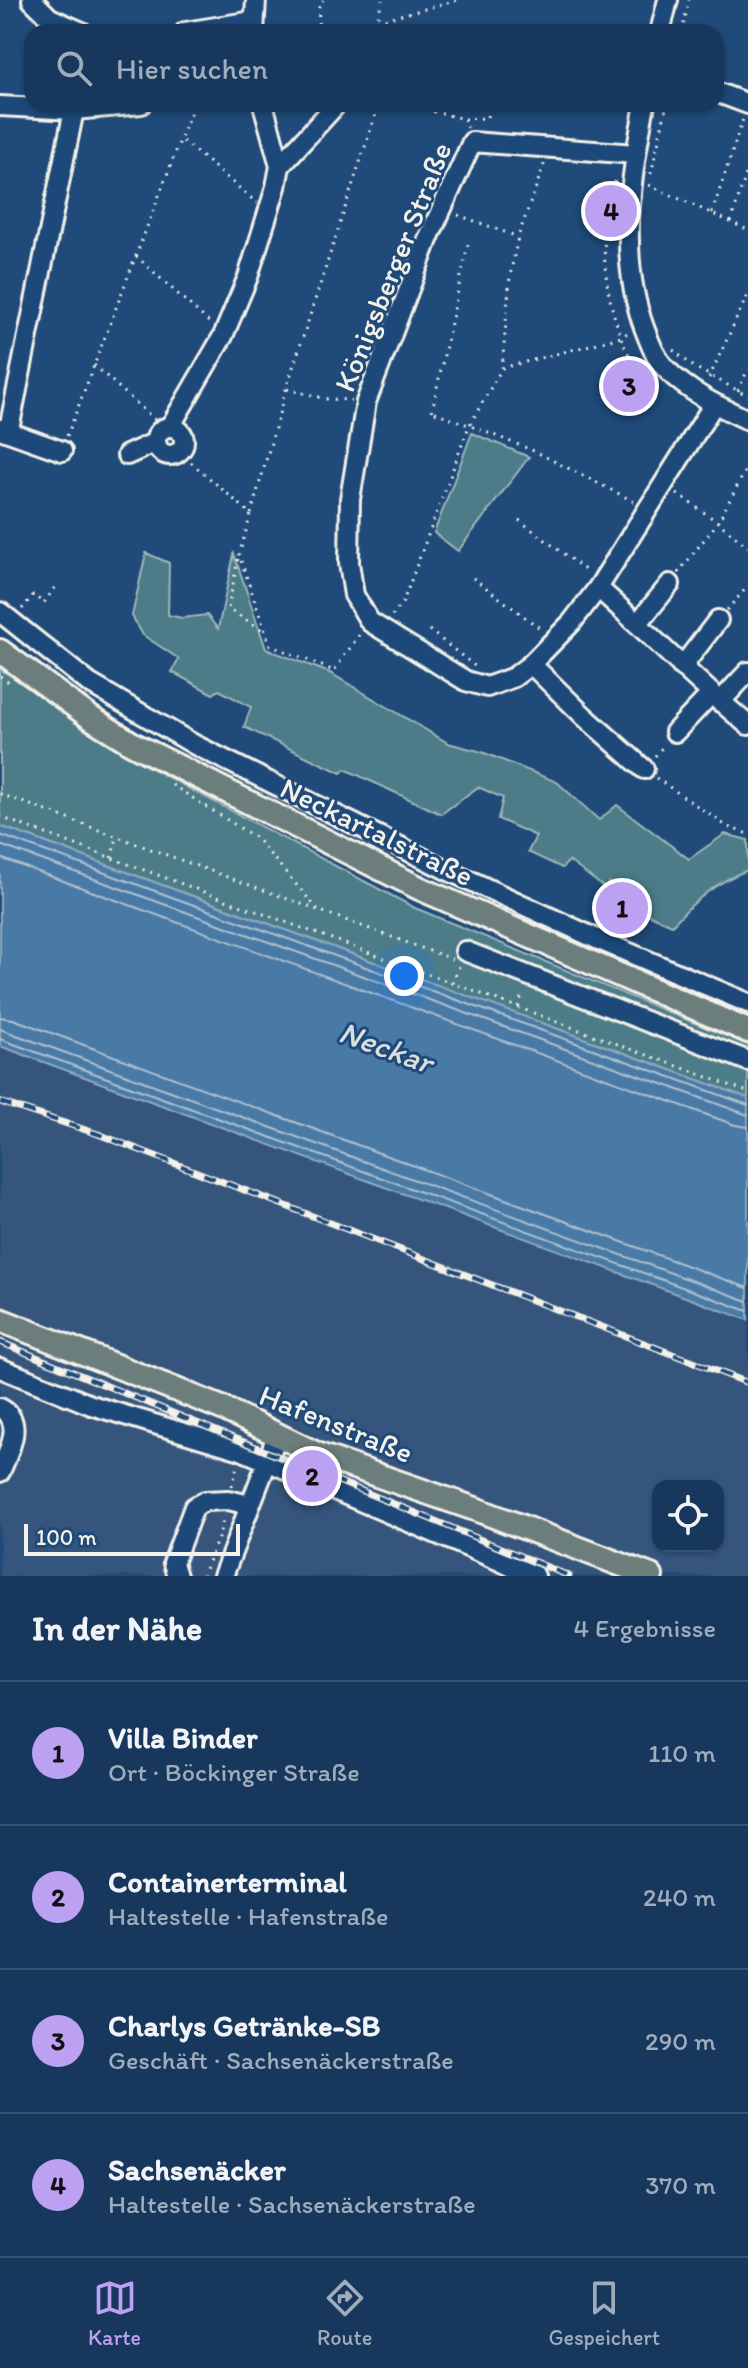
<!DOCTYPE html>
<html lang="de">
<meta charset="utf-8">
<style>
:root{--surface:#17385c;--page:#244365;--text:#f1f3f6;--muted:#9eacbb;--line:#365272;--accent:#bca0f2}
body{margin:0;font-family:Itim,sans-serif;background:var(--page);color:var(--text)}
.controls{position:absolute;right:24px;bottom:24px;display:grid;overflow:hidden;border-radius:16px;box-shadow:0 2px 6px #0004}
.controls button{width:72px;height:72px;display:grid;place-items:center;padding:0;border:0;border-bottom:2px solid var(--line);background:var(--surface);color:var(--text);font:40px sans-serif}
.scale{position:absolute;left:24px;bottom:20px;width:216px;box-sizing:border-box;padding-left:8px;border:4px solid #f4f1e8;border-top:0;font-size:22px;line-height:28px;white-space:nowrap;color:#f4f1e8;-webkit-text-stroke:6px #1f4a7a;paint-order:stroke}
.you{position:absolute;left:404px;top:976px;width:28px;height:28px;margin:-20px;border:6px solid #fff;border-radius:50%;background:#1a73e8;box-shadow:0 0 0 12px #1a73e833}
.badge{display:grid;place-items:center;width:52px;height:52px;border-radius:50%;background:var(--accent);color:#111;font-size:26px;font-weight:700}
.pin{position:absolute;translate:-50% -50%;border:4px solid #fff;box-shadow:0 2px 8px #0006}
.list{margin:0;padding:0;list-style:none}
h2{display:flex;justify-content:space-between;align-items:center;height:104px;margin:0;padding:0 32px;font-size:34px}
h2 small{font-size:26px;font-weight:400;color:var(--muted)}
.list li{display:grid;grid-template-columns:52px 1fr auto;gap:24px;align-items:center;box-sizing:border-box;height:144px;padding:0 32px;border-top:2px solid var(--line)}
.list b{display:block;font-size:30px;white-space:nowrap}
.list p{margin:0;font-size:26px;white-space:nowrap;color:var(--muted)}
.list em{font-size:26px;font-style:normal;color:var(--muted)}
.icon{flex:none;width:44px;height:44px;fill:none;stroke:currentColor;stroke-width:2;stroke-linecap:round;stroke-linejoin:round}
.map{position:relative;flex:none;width:748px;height:1576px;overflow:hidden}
.search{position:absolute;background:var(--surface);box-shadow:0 2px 6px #0004;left:24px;right:24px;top:24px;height:88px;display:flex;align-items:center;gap:20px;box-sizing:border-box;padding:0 28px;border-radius:24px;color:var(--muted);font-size:30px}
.sheet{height:680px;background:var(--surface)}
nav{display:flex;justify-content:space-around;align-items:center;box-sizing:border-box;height:112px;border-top:2px solid var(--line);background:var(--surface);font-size:22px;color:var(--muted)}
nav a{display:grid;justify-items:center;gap:4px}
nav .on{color:var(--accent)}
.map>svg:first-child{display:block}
</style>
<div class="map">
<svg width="748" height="1576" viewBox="0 0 748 1576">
<rect width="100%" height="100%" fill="#1f4a7a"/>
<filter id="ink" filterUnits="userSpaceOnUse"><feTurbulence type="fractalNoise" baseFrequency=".0125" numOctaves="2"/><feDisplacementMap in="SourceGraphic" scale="16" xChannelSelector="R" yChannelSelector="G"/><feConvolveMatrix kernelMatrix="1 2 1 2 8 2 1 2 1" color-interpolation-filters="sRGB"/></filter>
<g filter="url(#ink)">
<!-- built -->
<path fill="#34547d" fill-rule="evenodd" d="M0 1046 748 1320V1576H0ZM658 1486H718V1546H658Z"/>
<!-- green -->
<g fill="#4b7c88" stroke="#a0b6b8" stroke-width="2">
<polygon points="472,433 529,457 458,551 434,533"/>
<path d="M146 553 169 563 168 615 182 618 207 615 218 629 234 554 266 649 330 673 448 743 482 752 557 782 599 820 617 805 689 859 725 834 748 840V870C717 881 694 901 672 925L639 910 641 900 609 882 605 888 569 861 562 868 528 852 536 836 498 819 503 798 478 787 441 814 345 769 341 773 244 727 251 707 219 690 213 694 172 672 179 659 143 635 132 616Z"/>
<polygon points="0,669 135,760 415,908 748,1045 748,1098 0,826"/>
<polygon points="632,961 748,1009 748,1017 629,967"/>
</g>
<!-- water -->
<polygon fill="#497aa6" stroke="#8daac0" stroke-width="2" points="0,826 748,1098 748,1320 0,1046"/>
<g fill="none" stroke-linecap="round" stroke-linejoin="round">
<!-- shore -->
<g stroke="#b0c1ce" stroke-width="2">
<polyline points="0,835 748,1105"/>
<polyline points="0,845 748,1115"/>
<polyline points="0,858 735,1125 748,1127"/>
<polyline points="0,1017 13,1019 748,1288"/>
<polyline points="0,1029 748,1301"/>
<polyline points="0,1039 748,1311"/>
</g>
<!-- minor casing -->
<g stroke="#f4f1e8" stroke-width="24">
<g id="minor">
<polyline points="32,0 50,18 82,32"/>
<polyline points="185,32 253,21"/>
<polyline points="254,32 256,0"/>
<polyline points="660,32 668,0"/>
<polyline points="716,92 748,104"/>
<path d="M645 104C631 178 617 257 645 330 650 343 655 357 665 368 688 392 718 406 748 420"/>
<polyline points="0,106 74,110 141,104"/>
<polyline points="636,154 472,142 429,237 366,402 350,499 349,563 354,595 370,622 466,681 487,687 514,677 531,664 572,622 598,588 714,404"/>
<polyline points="280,166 334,107"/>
<polyline points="170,427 223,336 248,277 276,187 280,166 263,104"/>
<circle cx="170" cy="441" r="14"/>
<polyline points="0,429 62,451"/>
<polyline points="5,430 10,424 74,110"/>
<polyline points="127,455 156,442"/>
<path d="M598 588C649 633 696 682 748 725"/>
<polyline points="0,612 89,683 195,745 445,869 599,940 748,1003"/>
<polyline points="638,623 670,584"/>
<polyline points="531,664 585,717 644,769"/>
<polyline points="682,667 718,620"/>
<polyline points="720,702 748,672"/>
<polyline points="675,732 711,694"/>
<polyline points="465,951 748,1061"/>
<polyline points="0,1368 91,1405 241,1450 535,1576"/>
<path d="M0 1408C26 1421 8 1453 0 1472"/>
<polyline points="177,1576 173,1563 194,1507 205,1501 228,1500 250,1505"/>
<polyline points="223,1576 277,1436"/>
</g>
</g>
<!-- major casing -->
<g stroke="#f4f1e8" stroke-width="28">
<g id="major">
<polyline points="0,651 91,718 133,744 419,888 748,1031"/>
<polyline points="0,1320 222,1408 319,1455 478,1510 651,1576"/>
</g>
</g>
<!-- path -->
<g stroke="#f4f1e8" stroke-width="3" stroke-dasharray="2 6" stroke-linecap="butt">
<polyline points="377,21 459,0"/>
<polyline points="318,32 319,7 323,0"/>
<polyline points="374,32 382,0"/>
<polyline points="682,32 689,0"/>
<polyline points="402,104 464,119 467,128"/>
<polyline points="464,119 487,118 489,104"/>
<polyline points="183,141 257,203"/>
<polyline points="651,174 667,104"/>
<path d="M615 181C599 229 602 281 618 328 623 344 628 360 644 368"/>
<polyline points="649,185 748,230"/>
<polyline points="712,213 743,119"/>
<polyline points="458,215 518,237"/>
<polyline points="731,222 748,168"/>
<polyline points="136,256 212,325"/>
<polyline points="673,350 694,367 748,396"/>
<polyline points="94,365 155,420"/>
<polyline points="502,368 621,337 629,332"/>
<polyline points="709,378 748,294"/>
<polyline points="287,389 327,399 351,400"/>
<polyline points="738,391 748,369"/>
<polyline points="432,411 468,244"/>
<polyline points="435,412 534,451 635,502"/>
<polyline points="67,436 194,104"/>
<polyline points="179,452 251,514 239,555 270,645 334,671 359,635"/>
<polyline points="677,494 718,522 748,547"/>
<polyline points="251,514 286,389 379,104"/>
<polyline points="519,520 589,573"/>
<polyline points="238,559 228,609 266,632"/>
<polyline points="678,573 718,522 748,466"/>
<polyline points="473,578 541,629"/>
<polyline points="22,609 33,595 44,603 57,584"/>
<polyline points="727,610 748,586"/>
<polyline points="392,616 403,602 469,426 502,368 510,276 518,237 545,162"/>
<polyline points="429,630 476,667"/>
<polyline points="0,676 13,685"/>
<polyline points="655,756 665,744"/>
<polyline points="656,778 728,827 748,834"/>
<polyline points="172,785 256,838 319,911"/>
<polyline points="0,794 452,959"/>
<polyline points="0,817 748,1092"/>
<polyline points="111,858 117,838"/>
<polyline points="452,983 460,964"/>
<polyline points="518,1007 523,992"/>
<polyline points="232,1486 237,1466"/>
<polyline points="202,1576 219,1536 224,1516"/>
</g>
<!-- minor -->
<use href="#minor" stroke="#1f4a7a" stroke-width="18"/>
<!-- major -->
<use href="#major" stroke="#6c7e7c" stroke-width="22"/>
<!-- rail casing -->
<g stroke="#f4f1e8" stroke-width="7">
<g id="rail">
<polyline points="0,1102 98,1134 748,1383"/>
<polyline points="0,1342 569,1576"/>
</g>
</g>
<!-- rail -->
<use href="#rail" stroke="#1f4a7a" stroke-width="4" stroke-dasharray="12" stroke-linecap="butt"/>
</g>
</g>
<g text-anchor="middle" stroke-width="6" stroke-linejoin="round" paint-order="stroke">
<!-- street labels -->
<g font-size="30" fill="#f4f1e8" stroke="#1f4a7a">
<text transform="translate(393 267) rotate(-68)" y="10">Königsberger Straße</text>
<text transform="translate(377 832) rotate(26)" y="10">Neckartalstraße</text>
<text transform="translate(336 1424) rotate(22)" y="10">Hafenstraße</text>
</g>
<!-- water labels -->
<g font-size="32" font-style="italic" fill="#dadfde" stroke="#1f4a7a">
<text transform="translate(386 1047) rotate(20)" y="11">Neckar</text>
</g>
</g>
</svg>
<div class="controls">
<button><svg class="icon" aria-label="locate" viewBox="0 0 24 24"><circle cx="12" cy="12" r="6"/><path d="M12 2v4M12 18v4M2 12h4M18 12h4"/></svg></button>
</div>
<div class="scale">100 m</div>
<div class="you"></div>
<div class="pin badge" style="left:622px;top:908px">1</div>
<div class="pin badge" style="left:312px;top:1476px">2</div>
<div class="pin badge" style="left:629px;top:386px">3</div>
<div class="pin badge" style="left:611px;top:211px">4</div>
<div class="search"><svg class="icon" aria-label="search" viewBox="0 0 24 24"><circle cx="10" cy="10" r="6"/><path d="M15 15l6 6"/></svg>Hier suchen</div>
</div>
<section class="sheet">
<h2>In der Nähe<small>4 Ergebnisse</small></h2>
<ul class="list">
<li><span class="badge">1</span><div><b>Villa Binder</b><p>Ort · Böckinger Straße</p></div><em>110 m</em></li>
<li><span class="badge">2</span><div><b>Containerterminal</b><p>Haltestelle · Hafenstraße</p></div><em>240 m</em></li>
<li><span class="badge">3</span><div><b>Charlys Getränke-SB</b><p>Geschäft · Sachsenäckerstraße</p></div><em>290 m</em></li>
<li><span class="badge">4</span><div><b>Sachsenäcker</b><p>Haltestelle · Sachsenäckerstraße</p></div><em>370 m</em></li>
</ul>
</section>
<nav>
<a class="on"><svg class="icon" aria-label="map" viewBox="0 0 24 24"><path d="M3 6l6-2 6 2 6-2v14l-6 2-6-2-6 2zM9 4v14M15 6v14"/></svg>Karte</a>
<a><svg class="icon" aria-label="directions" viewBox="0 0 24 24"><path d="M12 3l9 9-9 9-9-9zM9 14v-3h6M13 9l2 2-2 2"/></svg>Route</a>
<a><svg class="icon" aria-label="saved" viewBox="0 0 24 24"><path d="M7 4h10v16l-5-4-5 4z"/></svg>Gespeichert</a>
</nav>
